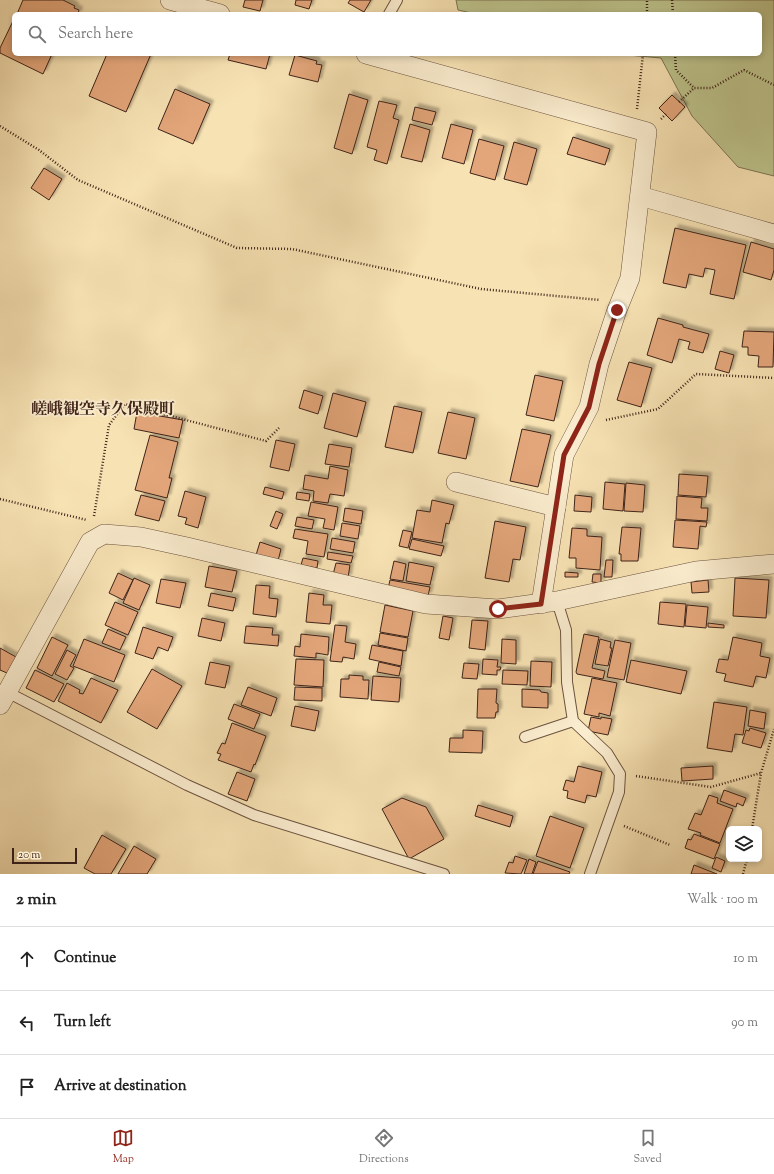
<!DOCTYPE html>
<meta charset="utf-8">
<style>
:root{--surface:#fff;--page:#f6f6f6;--text:#222;--muted:#767676;--line:#e0e0e0;--accent:#8f2418}
body{margin:0;font-family:"Sorts Mill Goudy","Noto Serif JP",serif;background:var(--page);color:var(--text)}
.controls{position:absolute;right:12px;bottom:12px;display:grid;overflow:hidden;border-radius:6px;box-shadow:0 2px 6px #0003}
.controls button{width:36px;height:36px;display:grid;place-items:center;padding:0;border:0;border-bottom:1px solid var(--line);background:var(--surface);color:var(--text);font:20px sans-serif}
.scale{position:absolute;left:12px;bottom:10px;width:65px;box-sizing:border-box;padding-left:4px;border:2px solid #3e2318;border-top:0;font-size:11px;line-height:14px;white-space:nowrap;color:#3e2318;-webkit-text-stroke:3px #faecce;paint-order:stroke}
.stop{position:absolute;width:12px;height:12px;margin:-9px;border:3px solid #8f2418;border-radius:50%;background:#fff}
.stop.end{background:#8f2418;border-color:#fff;box-shadow:0 1px 4px #0008}
.list{margin:0;padding:0;list-style:none}
h2{display:flex;justify-content:space-between;align-items:center;height:52px;margin:0;padding:0 16px;font-size:17px}
h2 small{font-size:13px;font-weight:400;color:var(--muted)}
.list li{display:grid;grid-template-columns:26px 1fr auto;gap:12px;align-items:center;box-sizing:border-box;height:64px;padding:0 16px;border-top:1px solid var(--line)}
.list b{display:block;font-size:15px;white-space:nowrap}
.list em{font-size:13px;font-style:normal;color:var(--muted)}
.icon{flex:none;width:22px;height:22px;fill:none;stroke:currentColor;stroke-width:2;stroke-linecap:round;stroke-linejoin:round}
.map{position:relative;flex:none;width:774px;height:874px;overflow:hidden}
.search{position:absolute;background:var(--surface);box-shadow:0 2px 6px #0003;left:12px;right:12px;top:12px;height:44px;display:flex;align-items:center;gap:10px;box-sizing:border-box;padding:0 14px;border-radius:6px;color:var(--muted);font-size:15px}
.sheet{height:244px;background:var(--surface)}
nav{display:flex;justify-content:space-around;align-items:center;box-sizing:border-box;height:56px;border-top:1px solid var(--line);background:var(--surface);font-size:11px;color:var(--muted)}
nav a{display:grid;justify-items:center;gap:2px}
nav .on{color:var(--accent)}
.map>svg:first-child{display:block}
</style>
<div class="map">
<svg width="774" height="874" viewBox="0 0 774 874">
<defs>
<filter id="shadow"><feDropShadow dx="3.5" dy="-3.5" stdDeviation="1" flood-color="#0004"/></filter>
</defs>
<rect width="100%" height="100%" fill="#f7e2b3"/>
<filter id="stains"><feTurbulence type="fractalNoise" baseFrequency=".005" numOctaves="4"/><feColorMatrix values="0 0 0 0 .2 0 0 0 0 .09 0 0 0 0 .02 0 0 0 .5 -.17"/></filter>
<radialGradient id="worn" r=".72"><stop offset=".6" stop-color="#630" stop-opacity="0"/><stop offset="1" stop-color="#630" stop-opacity=".3"/></radialGradient>
<!-- green -->
<polygon fill="#bdc38c" stroke="#7e7352" points="456,0 774,0 774,176 738,167 692,116 661,58 616,54 760,54 760,14 476,14 458,10"/>
<!-- building -->
<g fill="#e3a67a" stroke="#3e2318" filter="url(#shadow)">
<polygon points="23,0 63,0 75,6 74,8 79,10 78,14 17,14"/>
<polygon points="245,0 263,0 260,11 243,7"/>
<polygon points="296,0 312,0 309,9 295,5"/>
<polygon points="350,0 371,0 364,12 348,3"/>
<polygon points="14,19 14,54 52,54 43,74 0,53 0,48"/>
<polygon points="107,54 151,54 126,112 89,96"/>
<polygon points="230,54 270,54 266,69 228,60"/>
<polygon points="295,55 317,61 316,64 322,65 318,82 289,75"/>
<polygon points="175,89 210,104 193,144 158,129"/>
<polygon points="349,94 368,100 352,154 334,148"/>
<polygon points="672,95 685,107 672,121 659,108"/>
<polygon points="379,101 397,105 393,118 399,120 387,164 374,160 377,150 367,147"/>
<polygon points="415,107 436,112 432,125 412,120"/>
<polygon points="410,124 430,130 422,162 401,157"/>
<polygon points="451,124 473,130 464,164 442,158"/>
<polygon points="573,137 610,149 605,165 567,154"/>
<polygon points="479,139 504,146 495,180 470,173"/>
<polygon points="514,142 537,149 527,185 504,179"/>
<polygon points="44,168 62,179 49,200 31,188"/>
<polygon points="675,228 746,245 734,299 710,294 715,270 705,268 703,277 689,274 686,288 663,283"/>
<polygon points="751,242 774,249 774,270 771,280 743,272"/>
<polygon points="658,318 683,325 683,327 709,334 703,353 688,349 690,342 679,339 672,363 647,355"/>
<polygon points="744,331 774,332 773,367 758,367 759,356 748,355 748,347 742,347"/>
<polygon points="720,351 734,355 729,373 715,369"/>
<polygon points="629,362 652,368 641,407 617,400"/>
<polygon points="535,375 563,381 554,421 526,415"/>
<polygon points="304,390 323,396 318,414 299,408"/>
<polygon points="333,393 366,402 357,437 324,428"/>
<polygon points="394,406 422,412 413,453 385,447"/>
<polygon points="137,412 183,420 179,438 134,429"/>
<polygon points="448,412 475,418 466,459 438,453"/>
<polygon points="522,429 551,435 538,487 510,481"/>
<polygon points="150,435 178,442 169,478 172,478 167,498 135,490"/>
<polygon points="276,440 295,444 289,471 270,467"/>
<polygon points="329,444 352,448 349,467 325,464"/>
<polygon points="330,466 348,470 344,496 330,494 328,503 313,501 314,491 303,489 305,475 328,479"/>
<polygon points="679,474 708,476 706,497 678,495"/>
<polygon points="605,482 625,484 623,511 603,509"/>
<polygon points="626,483 645,485 643,512 624,511"/>
<polygon points="265,487 284,492 282,499 263,494"/>
<polygon points="185,491 206,497 198,528 185,524 187,518 178,516"/>
<polygon points="297,492 310,494 309,501 296,499"/>
<polygon points="141,495 165,501 159,521 135,515"/>
<polygon points="575,495 592,497 591,512 574,511"/>
<polygon points="677,496 702,498 701,508 708,508 707,521 676,519"/>
<polygon points="432,500 454,505 449,524 446,523 442,543 412,538 417,510 430,512"/>
<polygon points="311,502 338,507 334,530 323,528 325,519 308,516"/>
<polygon points="345,508 363,511 361,524 343,521"/>
<polygon points="276,511 283,514 277,529 270,526"/>
<polygon points="297,517 314,520 312,529 295,526"/>
<polygon points="675,520 707,522 706,527 700,526 698,549 673,547"/>
<polygon points="495,521 526,527 520,560 513,559 509,582 485,578"/>
<polygon points="342,523 360,526 358,539 340,536"/>
<polygon points="622,527 641,528 638,561 621,561 621,554 619,554"/>
<polygon points="572,528 587,529 587,536 602,537 600,570 576,568 576,558 569,558"/>
<polygon points="295,529 328,534 324,557 306,554 308,541 293,538"/>
<polygon points="403,530 412,532 408,548 399,546"/>
<polygon points="332,538 355,542 353,553 330,549"/>
<polygon points="412,539 444,546 441,556 409,549"/>
<polygon points="260,542 281,549 278,561 256,555"/>
<polygon points="328,552 353,556 351,563 327,559"/>
<polygon points="303,558 318,561 317,568 301,565"/>
<polygon points="606,560 613,560 612,577 604,577"/>
<polygon points="394,561 406,564 403,581 390,579"/>
<polygon points="409,562 434,567 430,585 406,581"/>
<polygon points="336,563 350,565 348,578 333,575"/>
<polygon points="209,566 237,571 232,592 205,587"/>
<polygon points="565,572 578,573 578,577 565,577"/>
<polygon points="118,573 133,580 123,600 109,593"/>
<polygon points="593,574 601,574 601,583 592,582"/>
<polygon points="134,578 150,585 139,610 123,603"/>
<polygon points="735,578 769,580 766,618 733,616"/>
<polygon points="161,579 186,583 180,608 156,603"/>
<polygon points="390,580 430,587 428,596 388,589"/>
<polygon points="708,580 709,592 692,593 691,582"/>
<polygon points="256,585 270,586 269,598 278,599 276,617 253,614"/>
<polygon points="211,593 236,598 233,611 208,606"/>
<polygon points="309,593 324,595 323,605 332,605 330,624 306,622"/>
<polygon points="115,602 138,612 128,635 105,625"/>
<polygon points="660,602 686,604 684,627 658,624"/>
<polygon points="385,605 413,611 408,637 380,632"/>
<polygon points="687,605 708,607 706,628 685,626"/>
<polygon points="443,616 453,618 449,640 439,638"/>
<polygon points="202,618 225,623 221,641 198,636"/>
<polygon points="472,620 488,621 485,650 469,648"/>
<polygon points="708,623 724,625 724,628 708,627"/>
<polygon points="335,625 347,626 345,642 356,644 354,659 343,657 342,662 330,661"/>
<polygon points="246,626 273,628 272,635 279,635 278,646 244,643"/>
<polygon points="143,627 173,637 168,651 158,647 153,659 135,653"/>
<polygon points="108,629 126,637 120,650 102,643"/>
<polygon points="380,633 408,638 406,651 378,645"/>
<polygon points="301,634 329,637 328,655 316,653 316,658 294,656 295,646 300,647"/>
<polygon points="584,634 599,637 592,668 605,671 603,679 577,674 576,672"/>
<polygon points="52,637 68,645 52,676 37,668"/>
<polygon points="733,637 762,643 760,656 770,658 766,678 756,676 753,687 724,681 726,674 716,672 719,659 728,660"/>
<polygon points="84,639 125,655 114,682 73,666"/>
<polygon points="502,639 516,640 516,664 501,663"/>
<polygon points="600,639 611,642 610,648 612,648 608,666 595,664"/>
<polygon points="615,640 631,643 624,680 607,677"/>
<polygon points="372,645 403,651 401,666 369,659"/>
<polygon points="0,648 16,657 7,673 0,670"/>
<polygon points="67,650 76,655 70,666 74,668 67,680 55,674"/>
<polygon points="296,659 324,660 323,687 294,685"/>
<polygon points="483,659 498,660 497,667 501,667 500,670 497,670 497,675 482,674"/>
<polygon points="631,660 687,671 681,694 626,682"/>
<polygon points="531,661 552,662 551,687 530,686"/>
<polygon points="210,662 230,666 225,688 205,684"/>
<polygon points="379,662 401,667 399,676 377,672"/>
<polygon points="464,663 479,664 477,679 462,678"/>
<polygon points="152,669 182,686 157,729 127,712"/>
<polygon points="35,670 64,684 54,702 26,688"/>
<polygon points="503,670 528,671 527,685 502,684"/>
<polygon points="349,675 363,676 363,680 369,680 368,699 340,697 341,679 349,679"/>
<polygon points="373,676 401,678 399,702 371,700"/>
<polygon points="91,678 118,690 101,723 58,701 67,683 80,690 79,693 83,694"/>
<polygon points="592,678 617,683 610,716 599,713 599,717 584,714"/>
<polygon points="248,687 277,698 271,716 241,705"/>
<polygon points="295,687 322,688 322,701 294,700"/>
<polygon points="478,689 497,689 496,703 498,704 498,712 496,712 495,718 477,718"/>
<polygon points="522,689 540,690 541,692 548,693 548,708 522,707"/>
<polygon points="714,702 747,707 743,735 735,734 732,752 707,748"/>
<polygon points="234,704 260,714 254,729 228,719"/>
<polygon points="295,706 319,711 315,731 291,726"/>
<polygon points="750,710 766,713 764,729 748,726"/>
<polygon points="591,717 601,719 601,717 612,719 608,735 588,731"/>
<polygon points="232,723 266,736 255,765 254,764 251,772 218,760 221,754 217,753 222,743 225,744"/>
<polygon points="750,728 766,733 761,748 742,743 746,730 749,731"/>
<polygon points="463,730 483,731 482,753 449,752 450,738 463,738"/>
<polygon points="578,766 602,772 596,797 587,795 585,803 567,798 568,791 563,790 566,780 574,782"/>
<polygon points="713,766 713,779 682,781 681,768"/>
<polygon points="237,772 255,779 247,801 228,794"/>
<polygon points="724,790 746,798 743,806 737,803 736,807 720,801"/>
<polygon points="709,795 718,798 717,803 733,809 720,843 700,835 701,833 688,829 695,813 701,815"/>
<polygon points="402,798 426,807 444,839 409,859 382,809"/>
<polygon points="478,805 513,816 510,827 475,816"/>
<polygon points="550,816 584,828 570,868 536,856"/>
<polygon points="694,834 720,844 714,859 685,848 688,839 691,840"/>
<polygon points="102,835 126,849 111,874 95,874 84,868"/>
<polygon points="134,846 156,859 147,874 118,874"/>
<polygon points="515,856 527,860 521,874 505,873 509,862 513,863"/>
<polygon points="716,857 725,861 721,872 712,868"/>
<polygon points="529,859 536,862 532,874 524,874"/>
<polygon points="538,861 570,872 569,874 533,874"/>
<polygon points="694,865 717,874 691,874"/>
</g>
<g fill="none" stroke-linecap="round" stroke-linejoin="round">
<!-- service casing -->
<g stroke="#6c533f" stroke-width="12">
<g id="service">
<polyline points="389,14 397,0"/>
<polyline points="557,601 566,630 567,682 573,721 607,753 620,774 619,792 590,874"/>
<polyline points="7,692 187,785 254,815 444,874"/>
<polyline points="525,737 573,721"/>
</g>
</g>
<!-- minor casing -->
<g stroke="#6c533f" stroke-width="20">
<g id="minor">
<polyline points="170,0 220,14"/>
<polyline points="366,54 647,132 630,278 617,310 599,364 589,407 564,455 541,604"/>
<polyline points="640,196 774,234"/>
<polyline points="456,482 556,507"/>
<polyline points="0,705 90,542 104,534 141,537 187,547 426,604 498,609 557,601 696,571 774,564"/>
</g>
</g>
<!-- path -->
<g stroke="#3e2318" stroke-width="2.5" stroke-dasharray="1 2" stroke-linecap="butt">
<polyline points="672,0 673,14"/>
<polyline points="647,14 647,0"/>
<polyline points="675,54 676,70 694,88"/>
<polyline points="679,102 694,88 712,88 744,70 774,85"/>
<polyline points="637,109 643,54"/>
<polyline points="661,119 666,114"/>
<polyline points="0,126 39,150 78,180 237,248 292,249 481,289 600,300"/>
<polyline points="606,420 658,409 696,374 774,378"/>
<polyline points="0,499 87,520"/>
<polyline points="94,516 109,425 125,404 266,441 279,428"/>
<polyline points="636,776 711,787 761,773"/>
<polyline points="624,826 670,845"/>
<polyline points="752,829 761,773 774,729"/>
<polyline points="743,874 747,859"/>
</g>
<!-- service -->
<use href="#service" stroke="#faecce" stroke-width="10"/>
<!-- minor -->
<use href="#minor" stroke="#faecce" stroke-width="19"/>
</g>
<g fill="none" stroke-linecap="round" stroke-linejoin="round">
<!-- route -->
<polyline stroke="#8f2418" stroke-width="5" points="498,609 541,604 564,455 589,407 599,364 617,310"/>
</g>
<g text-anchor="middle" stroke-width="3.5" stroke-linejoin="round" paint-order="stroke">
<!-- neighbourhood labels -->
<g font-size="16" font-weight="bold" fill="#3e2318" stroke="#faecce">
<text x="103" y="414">嵯峨観空寺久保殿町</text>
</g>
</g>
<rect width="100%" height="100%" filter="url(#stains)"/>
<rect width="100%" height="100%" fill="url(#worn)"/>
</svg>
<div class="controls">
<button><svg class="icon" aria-label="layers" viewBox="0 0 24 24"><path d="M12 4l9 5-9 5-9-5zM3 14l9 5 9-5"/></svg></button>
</div>
<div class="scale">20 m</div>
<div class="stop" style="left:498px;top:609px"></div>
<div class="stop end" style="left:617px;top:310px"></div>
<div class="search"><svg class="icon" aria-label="search" viewBox="0 0 24 24"><circle cx="10" cy="10" r="6"/><path d="M15 15l6 6"/></svg>Search here</div>
</div>
<section class="sheet">
<h2>2 min<small>Walk · 100 m</small></h2>
<ul class="list">
<li><svg class="icon" aria-label="ahead" viewBox="0 0 24 24"><path d="M12 20V5M6 11l6-6 6 6"/></svg><div><b>Continue</b></div><em>10 m</em></li>
<li><svg class="icon" aria-label="left" viewBox="0 0 24 24"><path d="M17 20v-9H6M10 6l-5 5 5 5"/></svg><div><b>Turn left</b></div><em>90 m</em></li>
<li><svg class="icon" aria-label="arrive" viewBox="0 0 24 24"><path d="M6 21V4h12l-3 4 3 4H6"/></svg><div><b>Arrive at destination</b></div></li>
</ul>
</section>
<nav>
<a class="on"><svg class="icon" aria-label="map" viewBox="0 0 24 24"><path d="M3 6l6-2 6 2 6-2v14l-6 2-6-2-6 2zM9 4v14M15 6v14"/></svg>Map</a>
<a><svg class="icon" aria-label="directions" viewBox="0 0 24 24"><path d="M12 3l9 9-9 9-9-9zM9 14v-3h6M13 9l2 2-2 2"/></svg>Directions</a>
<a><svg class="icon" aria-label="saved" viewBox="0 0 24 24"><path d="M7 4h10v16l-5-4-5 4z"/></svg>Saved</a>
</nav>
